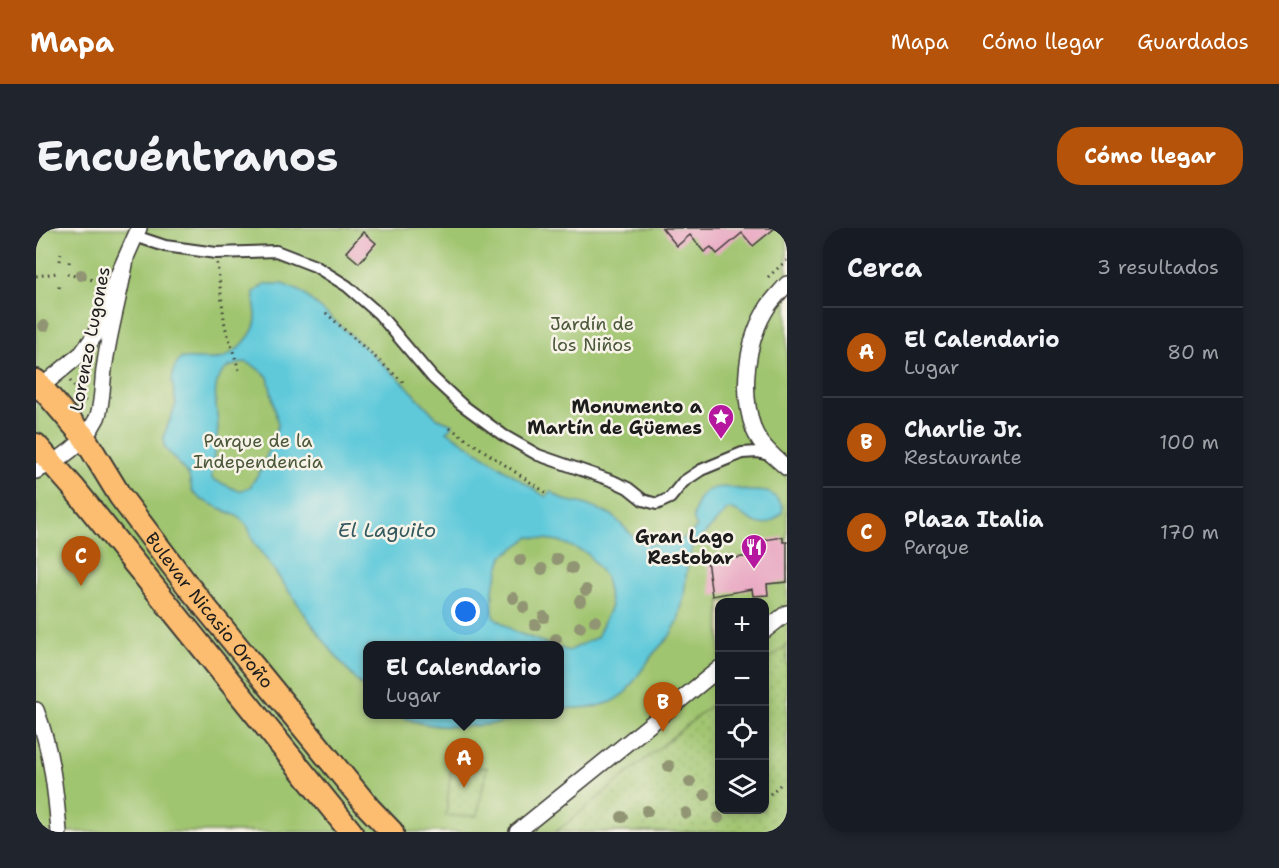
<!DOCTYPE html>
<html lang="es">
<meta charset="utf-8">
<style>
:root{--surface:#171b24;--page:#20242c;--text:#f1f3f6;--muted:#9ea1a6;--line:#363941;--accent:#b45309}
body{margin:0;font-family:"Shantell Sans",sans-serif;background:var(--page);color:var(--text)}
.controls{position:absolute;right:18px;bottom:18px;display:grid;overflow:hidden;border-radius:12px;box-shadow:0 3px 9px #0003}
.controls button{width:54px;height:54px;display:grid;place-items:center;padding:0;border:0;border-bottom:2px solid var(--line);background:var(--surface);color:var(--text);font:30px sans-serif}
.you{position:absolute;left:430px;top:384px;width:21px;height:21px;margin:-15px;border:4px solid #fff;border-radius:50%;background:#1a73e8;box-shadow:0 0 0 9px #1a73e833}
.badge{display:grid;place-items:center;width:39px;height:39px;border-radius:50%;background:var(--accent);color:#fff;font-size:20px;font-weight:700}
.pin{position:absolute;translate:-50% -50px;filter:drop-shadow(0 2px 3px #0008)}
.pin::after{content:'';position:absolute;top:32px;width:21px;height:18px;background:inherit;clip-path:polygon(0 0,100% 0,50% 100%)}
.popup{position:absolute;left:327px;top:413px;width:201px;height:78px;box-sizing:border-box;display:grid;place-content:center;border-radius:12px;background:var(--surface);filter:drop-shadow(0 2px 4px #0005);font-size:20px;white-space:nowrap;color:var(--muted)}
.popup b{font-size:22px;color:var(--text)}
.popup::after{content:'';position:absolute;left:50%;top:100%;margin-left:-12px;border:12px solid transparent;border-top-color:var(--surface)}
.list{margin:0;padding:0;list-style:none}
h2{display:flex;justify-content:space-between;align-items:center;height:78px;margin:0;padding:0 24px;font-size:26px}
h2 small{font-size:20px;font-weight:400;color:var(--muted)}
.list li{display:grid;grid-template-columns:39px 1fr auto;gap:18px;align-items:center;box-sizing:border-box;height:90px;padding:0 24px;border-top:2px solid var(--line)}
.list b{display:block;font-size:22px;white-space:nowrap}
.list p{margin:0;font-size:20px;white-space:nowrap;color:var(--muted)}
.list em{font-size:20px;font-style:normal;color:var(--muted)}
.icon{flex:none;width:33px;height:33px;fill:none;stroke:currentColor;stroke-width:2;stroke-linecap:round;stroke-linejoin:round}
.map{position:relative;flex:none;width:751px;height:604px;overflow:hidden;border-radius:24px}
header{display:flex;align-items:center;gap:36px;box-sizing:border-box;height:84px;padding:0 30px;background:var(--accent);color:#fff}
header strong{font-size:28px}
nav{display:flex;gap:33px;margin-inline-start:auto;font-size:21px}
.intro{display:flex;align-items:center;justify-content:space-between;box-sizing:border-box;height:144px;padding:0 36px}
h1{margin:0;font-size:42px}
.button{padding:15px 27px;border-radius:24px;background:var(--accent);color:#fff;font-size:21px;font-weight:700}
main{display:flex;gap:36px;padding:0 36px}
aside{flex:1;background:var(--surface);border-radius:24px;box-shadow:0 3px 9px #0003}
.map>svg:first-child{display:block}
</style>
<header>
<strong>Mapa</strong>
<nav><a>Mapa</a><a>Cómo llegar</a><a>Guardados</a></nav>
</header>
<div class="intro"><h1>Encuéntranos</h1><a class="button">Cómo llegar</a></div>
<main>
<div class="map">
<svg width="751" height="604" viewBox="0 0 751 604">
<defs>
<pattern id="garden-dots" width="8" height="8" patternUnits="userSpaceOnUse" patternTransform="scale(1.5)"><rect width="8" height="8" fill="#a0c56f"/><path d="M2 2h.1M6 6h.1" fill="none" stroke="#89a960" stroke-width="1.8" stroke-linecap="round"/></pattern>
</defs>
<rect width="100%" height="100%" fill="#f7f3e8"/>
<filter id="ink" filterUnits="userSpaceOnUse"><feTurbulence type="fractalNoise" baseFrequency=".0167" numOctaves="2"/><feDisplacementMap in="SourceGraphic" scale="12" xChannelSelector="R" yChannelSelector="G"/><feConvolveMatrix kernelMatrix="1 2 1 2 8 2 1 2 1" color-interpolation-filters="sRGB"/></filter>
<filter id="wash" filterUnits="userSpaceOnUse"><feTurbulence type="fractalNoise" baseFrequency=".008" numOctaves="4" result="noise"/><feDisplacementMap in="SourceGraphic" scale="24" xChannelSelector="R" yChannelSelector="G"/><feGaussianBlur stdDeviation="1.35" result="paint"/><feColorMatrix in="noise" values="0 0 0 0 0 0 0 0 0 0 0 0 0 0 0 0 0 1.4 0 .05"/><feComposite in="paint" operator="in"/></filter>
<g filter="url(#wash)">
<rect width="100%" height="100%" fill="#e7e0ba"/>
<!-- park -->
<path fill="#a0c56f" stroke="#5e7046" stroke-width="1.5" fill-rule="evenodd" d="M0 0H751V604H0ZM684 374H728V582H684ZM332 418H524V486H332Z"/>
<!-- garden -->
<g fill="url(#garden-dots)" stroke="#5e7046" stroke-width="1.5">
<polygon points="751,417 751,604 520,604 683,471 684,582 728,582 729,435"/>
<polygon points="415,539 439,540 451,539 441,588 410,588"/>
</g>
<!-- water -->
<g fill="#5fc9da" stroke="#3e727b" stroke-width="1.5" fill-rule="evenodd">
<path d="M228 56H246L264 63 290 85 368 155 400 189 417 196 411 203 510 269 514 263 528 272 548 276 576 287 603 314C628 318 643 319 661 299 657 292 657 290 659 282 664 256 686 257 707 262 728 266 733 257 747 279L746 285C721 311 714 284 692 281L656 319 651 340 648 368 642 393 633 409 618 425 590 464 576 474 558 479 524 481V420L533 423 561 409 575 378 569 349 552 326 523 313 494 309 467 328 457 361V388L479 404 515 417 332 418V464C288 421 256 364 218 315L212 299 203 289 164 271 156 263 153 248 128 219V207L140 176 136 153 138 140 145 130C153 131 181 132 187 130 202 123 221 105 220 88 220 79 217 74 218 65ZM209 134 218 138 232 149 242 197 226 240 214 259 203 263 176 251C175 234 181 217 182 199 182 181 172 154 191 140 196 137 204 136 209 134Z"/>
<path d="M363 487H501C462 497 401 507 363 487Z"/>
</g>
<g id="blocks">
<!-- building -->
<g fill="#e9a9c2">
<polygon points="626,0 739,0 717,18 706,5 681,26 675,19 668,24 654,7 641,18"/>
<polygon points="327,4 340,15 323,35 310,24"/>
<polygon points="747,309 747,314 751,314 751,354 731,356 732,367 717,368 716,361 676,368 671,332 692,329 692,331 714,328 713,320 729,318 728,312"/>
</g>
</g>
</g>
<g filter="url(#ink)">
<use href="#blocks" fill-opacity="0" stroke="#3a3934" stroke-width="1.5"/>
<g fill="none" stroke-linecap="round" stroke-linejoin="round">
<!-- pedestrian casing -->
<g stroke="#3a3934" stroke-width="14">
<polyline id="pedestrian" points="99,8 129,18 180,25 240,23 279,38 311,58 343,86 397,150 425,176 467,207 502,227 577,253 592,260 607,272 621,276 634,270 647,254 665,242 706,225 722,224 736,228"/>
</g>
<!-- minor casing -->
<g stroke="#3a3934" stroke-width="18">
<g id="minor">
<path d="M751 56C745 63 738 70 733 77 710 111 704 164 718 202 724 217 739 230 751 240"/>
<polyline points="0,163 46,125 59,107 75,63 103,0"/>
<path d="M0 243C26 231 48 216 61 190 67 176 66 150 69 135 74 100 84 66 90 31"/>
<polyline points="728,403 751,385"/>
<path d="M0 482C15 520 20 564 23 604"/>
<polyline points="481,604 684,440"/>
</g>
</g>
<!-- primary casing -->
<g stroke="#3a3934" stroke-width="26">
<g id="primary">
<path id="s1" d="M0 153 48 209 84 268 152 358 333 580 356 604"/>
<polyline points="0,217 37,259 315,604"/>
</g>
</g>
<!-- path -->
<g stroke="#3a3934" stroke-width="3" stroke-dasharray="1.5 4.5" stroke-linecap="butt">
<polyline points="24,33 25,26"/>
<polyline points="33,35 34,30"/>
<polyline points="181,35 189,98 203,142"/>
<polyline points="31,46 57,52"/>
<polyline points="0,48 21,45"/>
<polyline points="732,49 751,32"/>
<polyline points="23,60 24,54"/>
<polyline points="290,85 368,155"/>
<polyline points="34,153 50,174"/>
<polyline points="414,200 512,266"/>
<polyline points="734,566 744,557"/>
</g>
<!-- pedestrian -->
<use href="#pedestrian" stroke="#fff" stroke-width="10"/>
<!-- minor -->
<use href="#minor" stroke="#fff" stroke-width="15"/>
<!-- primary -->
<use href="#primary" stroke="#fcbd6f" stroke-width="22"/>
</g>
<!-- trees -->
<g fill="#919573">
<circle cx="45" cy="47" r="6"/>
<circle cx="8" cy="98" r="6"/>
<circle cx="521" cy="331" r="6"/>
<circle cx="484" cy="332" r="6"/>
<circle cx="536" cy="340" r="6"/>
<circle cx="506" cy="341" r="6"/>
<circle cx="550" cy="362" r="6"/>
<circle cx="477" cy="370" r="6"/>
<circle cx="544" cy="373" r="6"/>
<circle cx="488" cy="379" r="6"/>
<circle cx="508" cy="389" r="6"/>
<circle cx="559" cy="393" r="6"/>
<circle cx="499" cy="397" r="6"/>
<circle cx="544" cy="399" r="6"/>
<circle cx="520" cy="411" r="6"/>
<circle cx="633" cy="538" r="6"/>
<circle cx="654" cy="554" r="6"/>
<circle cx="669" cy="567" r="6"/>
<circle cx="611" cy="583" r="6"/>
<circle cx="650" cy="585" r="6"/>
<circle cx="586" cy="589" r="6"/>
<circle cx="682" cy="590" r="6"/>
</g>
</g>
<!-- icons -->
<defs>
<g id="sight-pin" transform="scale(1.35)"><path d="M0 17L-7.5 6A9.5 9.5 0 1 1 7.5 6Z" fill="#b5179e" stroke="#f7f3e8"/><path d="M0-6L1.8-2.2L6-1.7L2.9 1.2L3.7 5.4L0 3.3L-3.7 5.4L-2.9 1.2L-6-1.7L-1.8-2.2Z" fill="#fff"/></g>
<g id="restaurant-pin" transform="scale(1.35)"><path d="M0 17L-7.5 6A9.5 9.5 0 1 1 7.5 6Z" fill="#b5179e" stroke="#f7f3e8"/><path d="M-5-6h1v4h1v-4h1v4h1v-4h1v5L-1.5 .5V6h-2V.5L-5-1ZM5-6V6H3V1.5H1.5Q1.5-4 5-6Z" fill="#fff"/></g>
</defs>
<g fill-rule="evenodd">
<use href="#sight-pin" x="685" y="189"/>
<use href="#restaurant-pin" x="718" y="319"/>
</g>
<g text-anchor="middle" stroke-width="5" stroke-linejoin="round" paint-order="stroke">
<!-- park labels -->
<g font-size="18" fill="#4a5739" stroke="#f7f3e8">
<text x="556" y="102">Jardín de<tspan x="556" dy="21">los Niños</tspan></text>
<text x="222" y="219">Parque de la<tspan x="222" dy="21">Independencia</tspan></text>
</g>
<!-- street labels -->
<g font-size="18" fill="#1c1c1c" stroke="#f7f3e8">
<text transform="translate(54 111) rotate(-79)" y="6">Lorenzo Lugones</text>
<text dy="6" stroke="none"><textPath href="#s1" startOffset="288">Bulevar Nicasio Oroño</textPath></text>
</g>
<!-- poi labels -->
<g font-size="18" font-weight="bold" fill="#1c1c1c" stroke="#f7f3e8" text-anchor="end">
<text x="666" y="185">Monumento a<tspan x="666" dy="21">Martín de Güemes</tspan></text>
<text x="698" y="315">Gran Lago<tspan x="698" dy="21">Restobar</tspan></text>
</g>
<!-- water labels -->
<g font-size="20" font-style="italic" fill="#33595e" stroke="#f7f3e8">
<text x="351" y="309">El Laguito</text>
</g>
</g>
</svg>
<div class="controls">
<button>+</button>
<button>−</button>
<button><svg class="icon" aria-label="locate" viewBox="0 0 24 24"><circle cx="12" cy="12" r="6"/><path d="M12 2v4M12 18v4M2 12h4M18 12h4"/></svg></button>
<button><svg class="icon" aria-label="layers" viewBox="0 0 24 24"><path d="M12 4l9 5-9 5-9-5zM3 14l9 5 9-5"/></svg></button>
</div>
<div class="you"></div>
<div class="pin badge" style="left:428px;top:560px">A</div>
<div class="popup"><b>El Calendario</b>Lugar</div>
<div class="pin badge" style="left:627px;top:504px">B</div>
<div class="pin badge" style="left:45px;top:358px">C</div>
</div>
<aside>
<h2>Cerca<small>3 resultados</small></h2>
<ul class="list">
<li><span class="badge">A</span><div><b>El Calendario</b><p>Lugar</p></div><em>80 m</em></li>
<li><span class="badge">B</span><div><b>Charlie Jr.</b><p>Restaurante</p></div><em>100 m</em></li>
<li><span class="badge">C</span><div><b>Plaza Italia</b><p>Parque</p></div><em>170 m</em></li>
</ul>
</aside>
</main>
